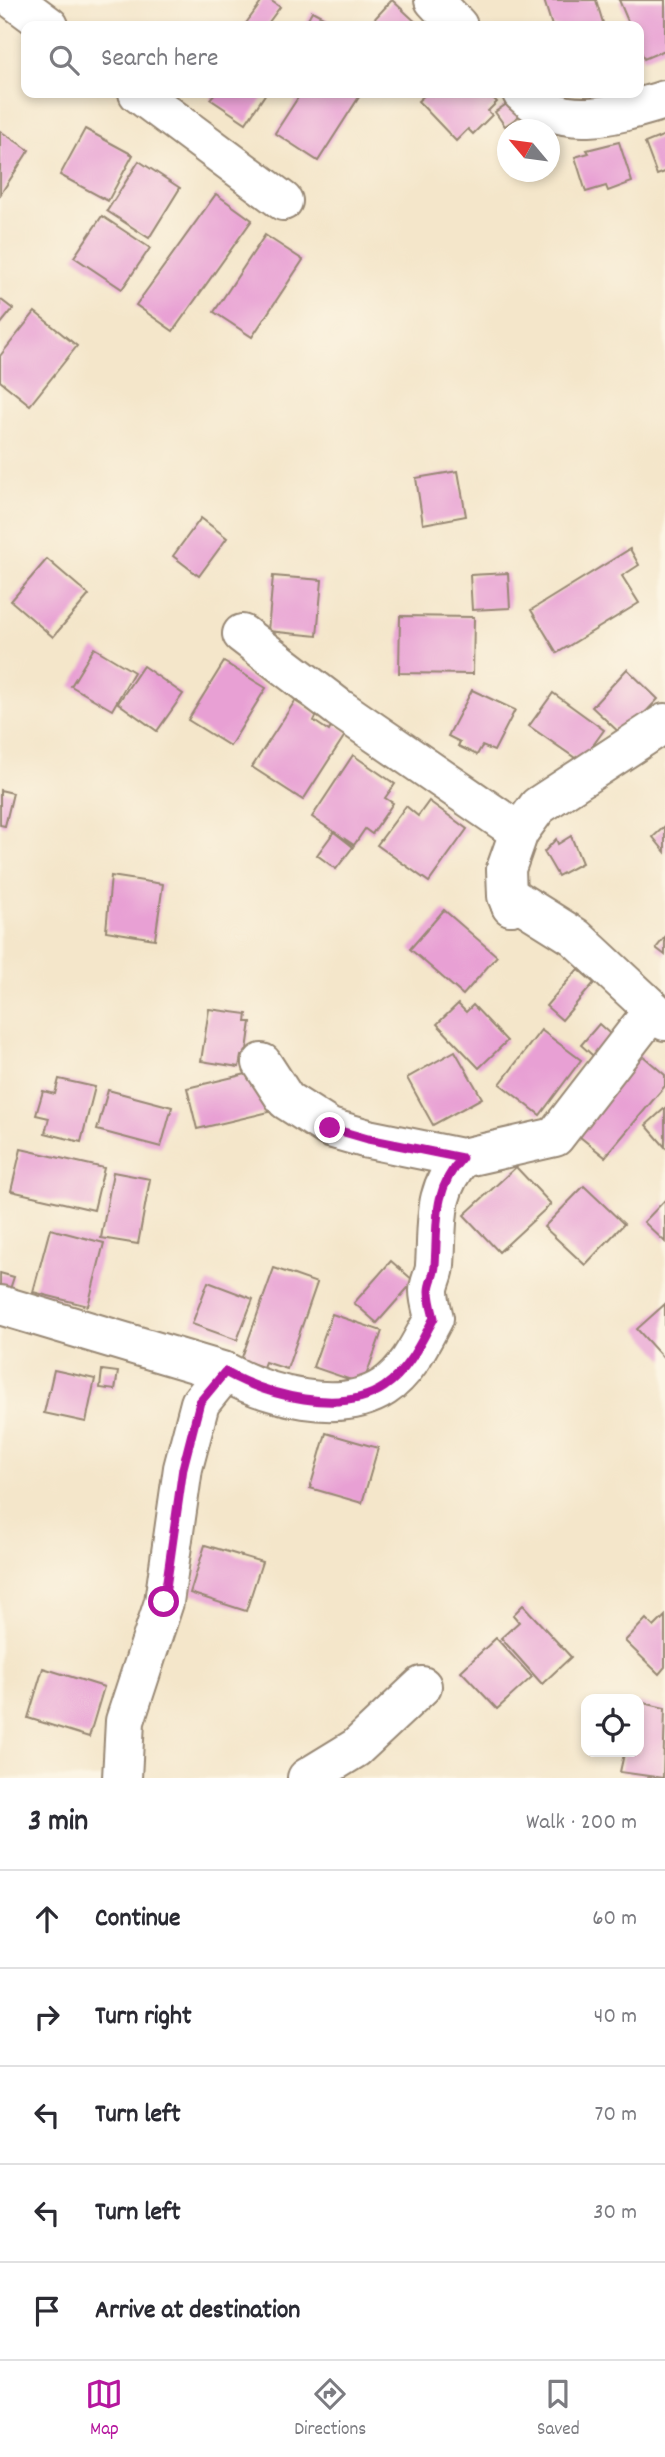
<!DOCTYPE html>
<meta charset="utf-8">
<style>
:root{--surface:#fff;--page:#f7f7f7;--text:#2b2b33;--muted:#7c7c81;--line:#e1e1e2;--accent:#b5179e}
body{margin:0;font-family:Dekko,sans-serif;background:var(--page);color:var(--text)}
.controls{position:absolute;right:21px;bottom:21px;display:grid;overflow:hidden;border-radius:14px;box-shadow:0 4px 10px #0003}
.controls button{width:63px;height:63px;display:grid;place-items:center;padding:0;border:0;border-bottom:2px solid var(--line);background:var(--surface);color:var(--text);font:35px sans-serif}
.compass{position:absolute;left:497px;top:119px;width:63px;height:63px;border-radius:50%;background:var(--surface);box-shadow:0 4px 10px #0003;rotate:299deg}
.stop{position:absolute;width:21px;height:21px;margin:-16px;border:5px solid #b5179e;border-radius:50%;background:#fff}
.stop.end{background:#b5179e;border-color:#fff;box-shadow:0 2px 7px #0008}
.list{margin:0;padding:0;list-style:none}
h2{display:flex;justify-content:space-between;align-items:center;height:91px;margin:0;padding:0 28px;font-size:30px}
h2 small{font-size:23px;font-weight:400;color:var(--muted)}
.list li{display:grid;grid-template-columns:46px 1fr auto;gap:21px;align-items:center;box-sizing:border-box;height:98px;padding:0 28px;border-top:2px solid var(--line)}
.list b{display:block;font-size:26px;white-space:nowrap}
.list em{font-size:23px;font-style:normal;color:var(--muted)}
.icon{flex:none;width:38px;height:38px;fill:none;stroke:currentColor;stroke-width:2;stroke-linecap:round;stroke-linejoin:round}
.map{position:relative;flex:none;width:665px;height:1778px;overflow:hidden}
.search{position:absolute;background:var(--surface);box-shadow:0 4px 10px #0003;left:21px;right:21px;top:21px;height:77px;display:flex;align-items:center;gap:18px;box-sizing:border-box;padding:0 24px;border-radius:14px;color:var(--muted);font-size:26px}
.sheet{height:581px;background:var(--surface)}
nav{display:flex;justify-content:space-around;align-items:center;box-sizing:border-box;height:98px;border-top:2px solid var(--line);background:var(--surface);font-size:19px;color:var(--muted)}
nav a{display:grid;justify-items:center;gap:4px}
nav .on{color:var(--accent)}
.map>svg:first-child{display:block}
</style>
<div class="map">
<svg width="665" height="1778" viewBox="0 0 665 1778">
<rect width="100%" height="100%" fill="#fcf5e5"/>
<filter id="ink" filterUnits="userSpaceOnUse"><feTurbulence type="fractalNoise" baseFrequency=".0143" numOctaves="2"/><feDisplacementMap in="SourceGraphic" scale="14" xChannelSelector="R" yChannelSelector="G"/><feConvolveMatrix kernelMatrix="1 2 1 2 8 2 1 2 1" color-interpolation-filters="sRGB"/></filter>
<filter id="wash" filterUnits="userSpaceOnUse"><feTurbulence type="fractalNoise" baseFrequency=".00686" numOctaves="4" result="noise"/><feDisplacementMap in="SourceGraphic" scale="28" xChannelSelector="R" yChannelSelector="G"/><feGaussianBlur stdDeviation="1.57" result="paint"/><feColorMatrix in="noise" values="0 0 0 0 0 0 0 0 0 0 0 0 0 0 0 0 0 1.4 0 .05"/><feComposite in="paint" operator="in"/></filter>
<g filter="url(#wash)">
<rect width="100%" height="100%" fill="#f4e6ca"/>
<g id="blocks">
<!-- building -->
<g fill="#e8a0d4">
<polygon points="263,0 270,0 280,7 266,26 244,26"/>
<polygon points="392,0 420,26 368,26"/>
<polygon points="544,0 596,0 604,26 552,26"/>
<polygon points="619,0 665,0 665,50 644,59 639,47 639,26 630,26"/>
<polygon points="312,11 340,26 304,26"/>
<polygon points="215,93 266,93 246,123 210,99"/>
<polygon points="301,93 352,93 359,97 318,161 275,133"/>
<polygon points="427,93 488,93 497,102 488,111 492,115 473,134 468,129 456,141 418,101"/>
<polygon points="511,101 521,115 505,126 495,112"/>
<polygon points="85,129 133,155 108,201 60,175"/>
<polygon points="0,131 29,150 0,195"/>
<polygon points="665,135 665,172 657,175 645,143"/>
<polygon points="619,142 632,182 608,191 606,186 586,192 575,157 589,153 587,150"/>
<polygon points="139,161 180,188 149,238 107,211"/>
<polygon points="216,194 252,220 173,331 136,305"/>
<polygon points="102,216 150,248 122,289 74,257"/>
<polygon points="265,235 303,260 252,337 214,312"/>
<polygon points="0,299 13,309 0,325"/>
<polygon points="35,312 77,346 30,405 0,381 0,356"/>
<polygon points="458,471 466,516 423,524 416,478"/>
<polygon points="201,518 227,538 199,576 173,556"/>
<polygon points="630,549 639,565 622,576 639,603 557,653 531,610"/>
<polygon points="47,559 89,595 53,637 11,601"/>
<polygon points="508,573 510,608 472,610 470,575"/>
<polygon points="273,576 322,580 317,636 268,631"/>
<polygon points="400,616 474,617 473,674 399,673"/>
<polygon points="94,648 134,672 112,710 71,686"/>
<polygon points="224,662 266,688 230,746 188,720"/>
<polygon points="143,666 183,694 157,731 118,703"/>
<polygon points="627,669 658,699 623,736 592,707"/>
<polygon points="472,690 515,710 494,751 482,746 477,755 458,746 460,742 448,736"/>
<polygon points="553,693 604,730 581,762 529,726"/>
<polygon points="295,701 317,715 314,721 329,731 333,723 347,732 303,800 252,767"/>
<polygon points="353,755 395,784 385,798 393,803 372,834 365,829 354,845 312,817"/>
<polygon points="0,790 13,793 5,826 0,825"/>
<polygon points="429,801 467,829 429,882 377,845 406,806 418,816"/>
<polygon points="665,826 665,852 653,837"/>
<polygon points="334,832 353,847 336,869 317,855"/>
<polygon points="571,836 582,863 558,876 544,852 556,839 558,844"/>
<polygon points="111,876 163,884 155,939 106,931"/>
<polygon points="444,910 497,956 463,995 410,949"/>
<polygon points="665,937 665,955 656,948"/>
<polygon points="578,969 594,983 562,1020 546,1006"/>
<polygon points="458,1004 466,1012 473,1005 507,1041 479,1068 437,1024"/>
<polygon points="209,1009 247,1014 246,1022 251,1022 246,1057 241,1056 239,1067 201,1061"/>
<polygon points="599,1024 619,1042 601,1063 581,1045"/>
<polygon points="541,1030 581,1060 540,1115 500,1084"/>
<polygon points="635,1049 665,1075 665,1086 605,1157 569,1128"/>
<polygon points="455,1051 482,1098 433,1125 407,1078"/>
<polygon points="259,1071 269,1112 197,1129 187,1088"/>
<polygon points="59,1079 95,1087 81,1142 45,1133 49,1118 36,1115 43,1091 55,1094"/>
<polygon points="108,1090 172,1107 161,1147 97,1130"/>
<polygon points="665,1108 665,1147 646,1125"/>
<polygon points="21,1149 104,1168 94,1210 11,1191"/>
<polygon points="516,1167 551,1204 499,1252 464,1215"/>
<polygon points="113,1172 150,1179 138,1244 101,1238"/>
<polygon points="584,1186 624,1224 585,1265 544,1227"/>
<polygon points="665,1200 665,1242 644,1222"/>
<polygon points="50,1229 104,1243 88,1306 33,1292"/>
<polygon points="391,1261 414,1281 377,1323 354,1303"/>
<polygon points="274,1268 317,1283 287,1369 265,1362 263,1367 241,1360"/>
<polygon points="0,1273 14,1277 9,1292 0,1290"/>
<polygon points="208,1282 253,1299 237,1340 192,1324"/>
<polygon points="665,1304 665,1360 637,1329"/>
<polygon points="332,1314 382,1331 363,1384 313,1367"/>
<polygon points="54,1370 95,1379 86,1422 44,1413"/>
<polygon points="102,1370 118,1372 115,1390 100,1388"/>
<polygon points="326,1433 378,1448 362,1503 310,1488"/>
<polygon points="205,1545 262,1562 246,1611 190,1593"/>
<polygon points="523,1605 571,1657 542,1684 501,1638 519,1622 513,1615"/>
<polygon points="665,1616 665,1667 659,1674 625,1641 646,1619 654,1627"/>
<polygon points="496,1638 532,1677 497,1709 461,1671"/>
<polygon points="43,1668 104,1687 89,1737 28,1718"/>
<polygon points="639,1702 665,1708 663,1778 620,1772 624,1754 617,1752 639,1752"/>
</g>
</g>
</g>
<g filter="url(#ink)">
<use href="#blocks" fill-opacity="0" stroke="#988874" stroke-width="2"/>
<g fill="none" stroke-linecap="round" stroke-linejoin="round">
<!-- minor casing -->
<g stroke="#988874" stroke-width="42">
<g id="minor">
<polyline points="14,0 49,26"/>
<polyline points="434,0 458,26"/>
<polyline points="138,93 283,201"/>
<path d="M522 93C563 133 618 114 665 100"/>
<polyline points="242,634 339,708 519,832"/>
<polyline points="511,906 507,896 506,869 519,832 538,806 665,723"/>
<polyline points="511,906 508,895 575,937 665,1021"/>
<polyline points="262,1063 286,1100 330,1128 368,1139 462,1158 555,1137 653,1010"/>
<path d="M0 1305 225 1372C267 1395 340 1416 384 1387 408 1371 421 1342 434 1318 432 1310 429 1299 429 1291 429 1282 435 1274 435 1265 438 1223 432 1191 462 1158"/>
<polyline points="122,1778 125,1721 164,1602 183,1468 200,1403 225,1372"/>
<polyline points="307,1778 356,1748 422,1686"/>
</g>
</g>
<!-- minor -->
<use href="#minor" stroke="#fff" stroke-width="38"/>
</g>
</g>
<g fill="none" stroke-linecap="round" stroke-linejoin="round" filter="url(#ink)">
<!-- route -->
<path stroke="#b5179e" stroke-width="9" d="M164 1602 183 1468 200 1402 225 1372C267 1395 341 1416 384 1387 408 1371 421 1342 434 1318 432 1310 429 1299 429 1291 429 1282 435 1274 435 1265 438 1223 432 1191 462 1158L368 1139 330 1128"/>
</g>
</svg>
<div class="controls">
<button><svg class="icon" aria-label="locate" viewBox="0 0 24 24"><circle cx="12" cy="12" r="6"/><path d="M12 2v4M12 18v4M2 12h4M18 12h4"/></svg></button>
</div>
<svg class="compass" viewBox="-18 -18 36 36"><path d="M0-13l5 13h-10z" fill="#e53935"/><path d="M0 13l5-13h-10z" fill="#7c7c81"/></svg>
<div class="stop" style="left:164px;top:1602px"></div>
<div class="stop end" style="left:330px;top:1128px"></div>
<div class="search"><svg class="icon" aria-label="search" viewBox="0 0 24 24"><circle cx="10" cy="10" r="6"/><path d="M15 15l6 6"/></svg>Search here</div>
</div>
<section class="sheet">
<h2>3 min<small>Walk · 200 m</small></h2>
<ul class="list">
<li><svg class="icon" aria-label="ahead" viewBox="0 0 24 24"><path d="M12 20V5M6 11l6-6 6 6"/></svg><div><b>Continue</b></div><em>60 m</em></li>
<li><svg class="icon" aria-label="right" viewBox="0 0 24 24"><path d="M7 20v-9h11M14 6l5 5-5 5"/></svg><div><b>Turn right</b></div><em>40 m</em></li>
<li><svg class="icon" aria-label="left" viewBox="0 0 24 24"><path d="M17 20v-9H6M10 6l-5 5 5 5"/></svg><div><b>Turn left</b></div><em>70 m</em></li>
<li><svg class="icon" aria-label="left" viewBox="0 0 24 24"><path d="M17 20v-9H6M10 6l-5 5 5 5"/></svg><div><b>Turn left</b></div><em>30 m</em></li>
<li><svg class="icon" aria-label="arrive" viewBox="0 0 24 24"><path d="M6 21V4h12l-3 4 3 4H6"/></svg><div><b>Arrive at destination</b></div></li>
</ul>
</section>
<nav>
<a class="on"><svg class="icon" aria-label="map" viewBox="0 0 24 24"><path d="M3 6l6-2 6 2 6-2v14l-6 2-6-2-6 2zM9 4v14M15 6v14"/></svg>Map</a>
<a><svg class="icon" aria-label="directions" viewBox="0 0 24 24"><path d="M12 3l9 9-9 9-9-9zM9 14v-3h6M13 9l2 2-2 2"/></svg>Directions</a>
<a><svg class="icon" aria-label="saved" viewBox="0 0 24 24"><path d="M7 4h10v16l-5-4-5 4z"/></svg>Saved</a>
</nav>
